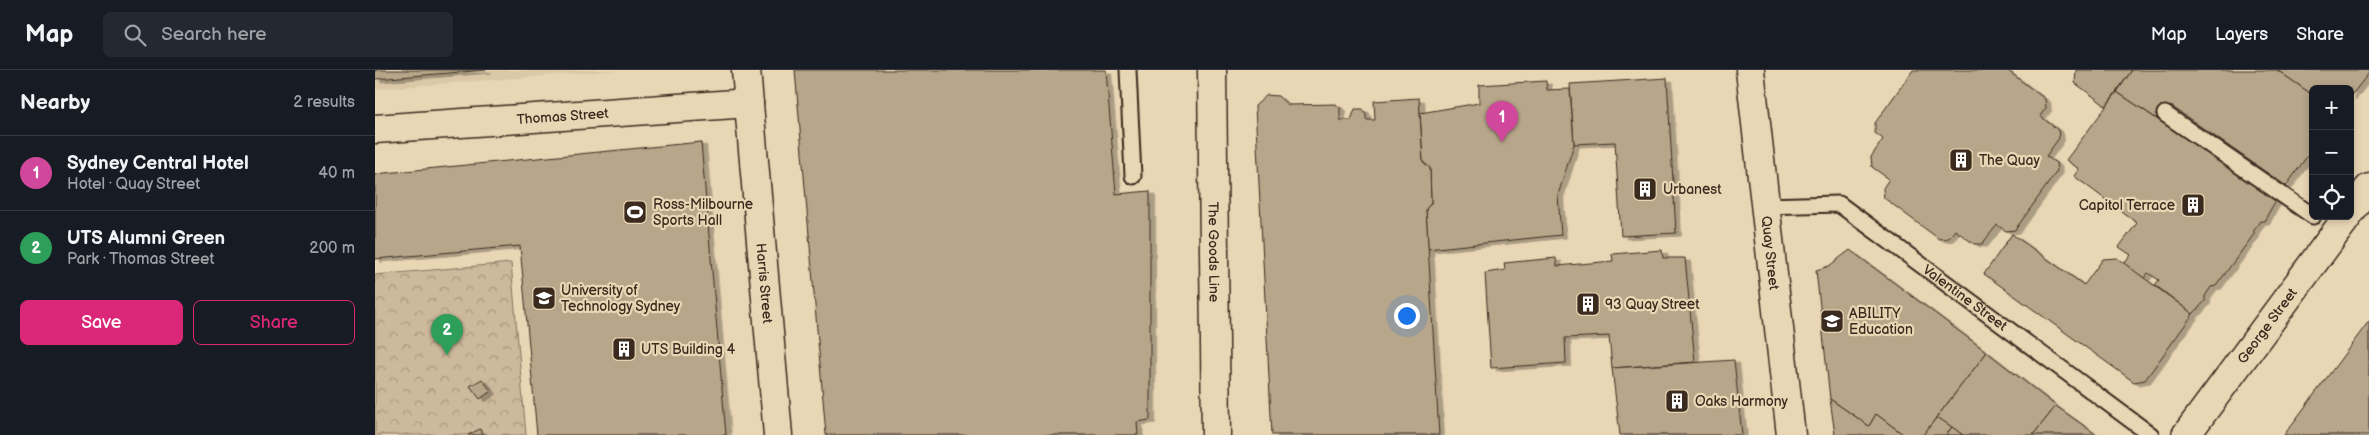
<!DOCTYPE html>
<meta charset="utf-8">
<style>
:root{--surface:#171b24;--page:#242831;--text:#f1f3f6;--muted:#9ea1a6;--line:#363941;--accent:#db2777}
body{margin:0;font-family:"Balsamiq Sans",sans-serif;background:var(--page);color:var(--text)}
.controls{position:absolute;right:15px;top:15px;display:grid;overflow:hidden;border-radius:8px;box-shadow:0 2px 8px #0003}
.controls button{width:45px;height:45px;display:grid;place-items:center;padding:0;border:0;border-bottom:1px solid var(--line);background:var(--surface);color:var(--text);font:25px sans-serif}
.you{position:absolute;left:1031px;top:245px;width:18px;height:18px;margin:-12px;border:4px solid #fff;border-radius:50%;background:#1a73e8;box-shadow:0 0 0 8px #1a73e833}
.badge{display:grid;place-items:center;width:32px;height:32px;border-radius:50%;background:var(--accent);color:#fff;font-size:16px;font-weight:700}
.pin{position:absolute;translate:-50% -41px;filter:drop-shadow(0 1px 2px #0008)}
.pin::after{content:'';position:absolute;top:26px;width:18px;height:15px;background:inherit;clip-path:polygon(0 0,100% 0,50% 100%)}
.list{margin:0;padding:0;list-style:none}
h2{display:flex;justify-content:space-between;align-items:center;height:65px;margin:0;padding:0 20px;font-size:21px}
h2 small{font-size:16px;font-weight:400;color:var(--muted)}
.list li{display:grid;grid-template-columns:32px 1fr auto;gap:15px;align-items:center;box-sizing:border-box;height:75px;padding:0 20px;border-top:1px solid var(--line)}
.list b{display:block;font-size:19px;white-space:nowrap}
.list p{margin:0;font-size:16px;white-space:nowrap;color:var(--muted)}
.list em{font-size:16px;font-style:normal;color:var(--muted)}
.actions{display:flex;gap:10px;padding:15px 20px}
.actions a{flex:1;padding:11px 0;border:1px solid var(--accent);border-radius:8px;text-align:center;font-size:18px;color:var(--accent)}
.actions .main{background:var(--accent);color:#fff}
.icon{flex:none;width:28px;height:28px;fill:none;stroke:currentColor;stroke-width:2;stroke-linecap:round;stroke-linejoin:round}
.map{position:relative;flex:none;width:1994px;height:365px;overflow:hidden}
header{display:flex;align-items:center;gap:30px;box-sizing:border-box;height:70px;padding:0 25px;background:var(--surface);border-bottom:1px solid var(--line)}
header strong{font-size:24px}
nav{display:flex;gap:28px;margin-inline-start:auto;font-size:18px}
.search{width:350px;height:45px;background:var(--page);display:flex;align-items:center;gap:12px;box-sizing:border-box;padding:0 18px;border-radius:8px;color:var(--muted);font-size:19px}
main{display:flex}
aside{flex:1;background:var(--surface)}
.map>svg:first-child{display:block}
</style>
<header>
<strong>Map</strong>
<div class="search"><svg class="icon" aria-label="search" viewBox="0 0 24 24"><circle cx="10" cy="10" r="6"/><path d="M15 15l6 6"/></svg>Search here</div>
<nav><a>Map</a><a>Layers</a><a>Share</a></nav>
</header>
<main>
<aside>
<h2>Nearby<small>2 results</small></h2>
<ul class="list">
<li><span class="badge" style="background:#d1479c">1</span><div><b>Sydney Central Hotel</b><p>Hotel · Quay Street</p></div><em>40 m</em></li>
<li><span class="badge" style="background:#2e9e5b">2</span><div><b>UTS Alumni Green</b><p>Park · Thomas Street</p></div><em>200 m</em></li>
</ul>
<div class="actions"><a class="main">Save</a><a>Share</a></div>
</aside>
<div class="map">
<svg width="1994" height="365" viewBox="0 0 1994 365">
<defs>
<pattern id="forest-crowns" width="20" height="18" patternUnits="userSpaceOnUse" patternTransform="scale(1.25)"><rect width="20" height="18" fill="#cdba9c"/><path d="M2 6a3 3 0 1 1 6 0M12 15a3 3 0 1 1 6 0" fill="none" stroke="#a8977f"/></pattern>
<filter id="shadow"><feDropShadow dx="5.5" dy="3" stdDeviation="0" flood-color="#0004"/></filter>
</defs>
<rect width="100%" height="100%" fill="#e9d6b4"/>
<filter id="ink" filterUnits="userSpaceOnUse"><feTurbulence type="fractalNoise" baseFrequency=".02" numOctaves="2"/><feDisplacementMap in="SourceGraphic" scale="10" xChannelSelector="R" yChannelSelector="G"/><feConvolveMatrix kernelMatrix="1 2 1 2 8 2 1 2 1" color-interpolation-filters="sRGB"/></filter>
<g filter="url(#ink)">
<!-- built -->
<polygon fill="#dac8a7" points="0,0 246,0 0,19"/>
<!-- forest -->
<polygon fill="url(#forest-crowns)" stroke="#84725d" points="136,193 151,365 0,365 0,205"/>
<!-- building -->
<g fill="#b8a68a" stroke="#3b2a1e" filter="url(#shadow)">
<polygon points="0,0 111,0 0,9"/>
<polygon points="420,0 731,0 741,124 775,121 775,350 762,352 763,365 451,365"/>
<polygon points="1538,0 1632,0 1670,29 1671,38 1665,46 1683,60 1684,68 1671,86 1681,93 1682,101 1640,160 1631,161 1622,155 1607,174 1599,174 1580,160 1574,168 1564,169 1509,128 1508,118 1514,109 1497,97 1496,87 1508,69 1500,63 1500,53"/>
<polygon points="1701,0 1757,0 1731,36 1700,13"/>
<polygon points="1757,0 1902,0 1938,25 1938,78 1911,116 1796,36 1785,51 1742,22"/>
<polygon points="1902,0 1994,0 1994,3 1975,27 1975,19 1938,19 1938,25"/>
<polygon points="1292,8 1301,163 1246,166 1240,72 1199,74 1195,14"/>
<polygon points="1171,11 1172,20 1195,19 1199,74 1183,125 1186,165 1053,179 1051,139 1056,133 1055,98 1048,92 1045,43 1104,33 1104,15"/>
<polygon points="1742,22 1901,130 1889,151 1885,151 1879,160 1879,164 1841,216 1836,217 1830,226 1830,231 1818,244 1780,215 1784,210 1773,203 1769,208 1749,194 1756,185 1744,177 1762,153 1699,106 1704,99 1691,90"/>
<polygon points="892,25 903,26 913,35 961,34 965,38 965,50 976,50 980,39 988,39 991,45 991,50 1000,50 999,31 1044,28 1048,92 1055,98 1056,133 1051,139 1064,365 897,365 880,36"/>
<polygon points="326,72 351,365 162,365 145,176 0,189 0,104"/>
<polygon points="1637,164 1709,215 1728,189 1742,188 1818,244 1770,310 1759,312 1609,204"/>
<polygon points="1287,180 1288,188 1310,188 1320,292 1237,298 1234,266 1190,268 1191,293 1116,298 1110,203 1130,200 1129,193 1181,188 1182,196 1238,191 1237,184"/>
<polygon points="1475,180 1612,282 1548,365 1529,365 1501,344 1494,356 1455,329 1441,200 1454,196"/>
<polygon points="1994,251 1994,365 1909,365"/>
<polygon points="1612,282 1681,336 1658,365 1588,365 1562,347"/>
<polygon points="1359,290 1367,365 1245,365 1237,298"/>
<polygon points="107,309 116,321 105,329 95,316"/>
<polygon points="1455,329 1494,356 1501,344 1529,365 1460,365"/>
<polygon points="1681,336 1719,363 1719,365 1658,365"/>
<polygon points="1562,347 1577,357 1571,365 1548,365"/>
<polygon points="1577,357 1588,365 1571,365"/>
<polygon points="105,359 108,365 93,365"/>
</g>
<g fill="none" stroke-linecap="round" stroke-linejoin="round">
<!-- lane casing -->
<g stroke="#3b2a1e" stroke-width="19">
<g id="lane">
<polyline points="753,0 758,106"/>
<polyline points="1790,44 1938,146"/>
<path id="s1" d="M1390 136 1464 134 1776 365"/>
</g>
</g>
<!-- street casing -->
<g stroke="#3b2a1e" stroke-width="31">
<g id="street">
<path id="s2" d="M837 0 841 365"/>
<path id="s3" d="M1375 0 1416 365"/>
<path id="s4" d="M0 59 374 33"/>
<polyline points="1975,143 1994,118"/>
<path id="s5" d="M1811 365 1973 146"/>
</g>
</g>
<!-- primary casing -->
<g stroke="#3b2a1e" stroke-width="31">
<g id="primary">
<path id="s6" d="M371 0 403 365"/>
</g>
</g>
<!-- lane -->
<use href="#lane" stroke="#e9d6b4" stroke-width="15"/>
<!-- street -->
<use href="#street" stroke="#e9d6b4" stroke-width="28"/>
<!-- primary -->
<use href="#primary" stroke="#e9d6b4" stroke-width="28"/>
</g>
</g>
<!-- icons -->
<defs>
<g id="building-square" transform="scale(1.25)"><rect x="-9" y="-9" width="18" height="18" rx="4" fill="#3b2a1e" stroke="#e9d6b4"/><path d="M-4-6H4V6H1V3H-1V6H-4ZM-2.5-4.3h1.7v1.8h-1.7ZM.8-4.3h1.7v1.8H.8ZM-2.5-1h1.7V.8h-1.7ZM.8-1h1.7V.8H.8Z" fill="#fff"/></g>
<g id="stadium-square" transform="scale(1.25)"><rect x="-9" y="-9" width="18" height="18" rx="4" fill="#3b2a1e" stroke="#e9d6b4"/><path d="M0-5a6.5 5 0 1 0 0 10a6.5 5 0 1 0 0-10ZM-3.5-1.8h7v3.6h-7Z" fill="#fff"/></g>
<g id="university-square" transform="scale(1.25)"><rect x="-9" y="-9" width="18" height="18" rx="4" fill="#3b2a1e" stroke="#e9d6b4"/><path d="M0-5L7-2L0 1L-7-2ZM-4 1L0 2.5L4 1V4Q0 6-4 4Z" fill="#fff"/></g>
<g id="school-square" transform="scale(1.25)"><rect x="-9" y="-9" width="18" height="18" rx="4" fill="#3b2a1e" stroke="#e9d6b4"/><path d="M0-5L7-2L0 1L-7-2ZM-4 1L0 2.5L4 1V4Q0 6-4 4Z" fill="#fff"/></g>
</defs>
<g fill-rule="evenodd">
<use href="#building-square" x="1586" y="90"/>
<use href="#building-square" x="1270" y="119"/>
<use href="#building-square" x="1818" y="135"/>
<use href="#stadium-square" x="260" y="142"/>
<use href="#university-square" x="169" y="228"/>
<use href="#building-square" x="1213" y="234"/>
<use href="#school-square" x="1457" y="251"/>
<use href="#building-square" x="249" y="279"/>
<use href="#building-square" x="1302" y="331"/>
</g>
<g text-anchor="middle" stroke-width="4.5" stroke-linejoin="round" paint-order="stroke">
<!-- street labels -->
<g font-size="14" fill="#3b2a1e" stroke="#e9d6b4">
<text dy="5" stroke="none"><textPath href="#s4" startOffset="188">Thomas Street</textPath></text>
<text dy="5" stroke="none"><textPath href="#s2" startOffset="182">The Goods Line</textPath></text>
<text dy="5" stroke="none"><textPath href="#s3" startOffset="184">Quay Street</textPath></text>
<text dy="5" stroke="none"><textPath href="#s6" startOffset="214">Harris Street</textPath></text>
<text dy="5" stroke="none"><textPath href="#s1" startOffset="231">Valentine Street</textPath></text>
<text dy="5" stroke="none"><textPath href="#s5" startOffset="136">George Street</textPath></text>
</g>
<!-- poi labels -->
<g font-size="14" fill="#3b2a1e" stroke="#e9d6b4" text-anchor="start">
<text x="1604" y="95">The Quay</text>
<text x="1288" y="124">Urbanest</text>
<text x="278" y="139">Ross-Milbourne<tspan x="278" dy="16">Sports Hall</tspan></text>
<text x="1800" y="140" text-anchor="end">Capitol Terrace</text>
<text x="186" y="225">University of<tspan x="186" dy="16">Technology Sydney</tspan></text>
<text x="1230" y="239">93 Quay Street</text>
<text x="1474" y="248">ABILITY<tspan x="1474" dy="16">Education</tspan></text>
<text x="266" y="284">UTS Building 4</text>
<text x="1320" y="336">Oaks Harmony</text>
</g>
</g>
</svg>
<div class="controls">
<button>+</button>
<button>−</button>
<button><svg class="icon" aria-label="locate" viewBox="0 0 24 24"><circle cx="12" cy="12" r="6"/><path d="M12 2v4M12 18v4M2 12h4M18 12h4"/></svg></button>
</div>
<div class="you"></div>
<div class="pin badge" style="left:1127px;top:72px;background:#d1479c">1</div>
<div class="pin badge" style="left:72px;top:285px;background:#2e9e5b">2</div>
</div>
</main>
